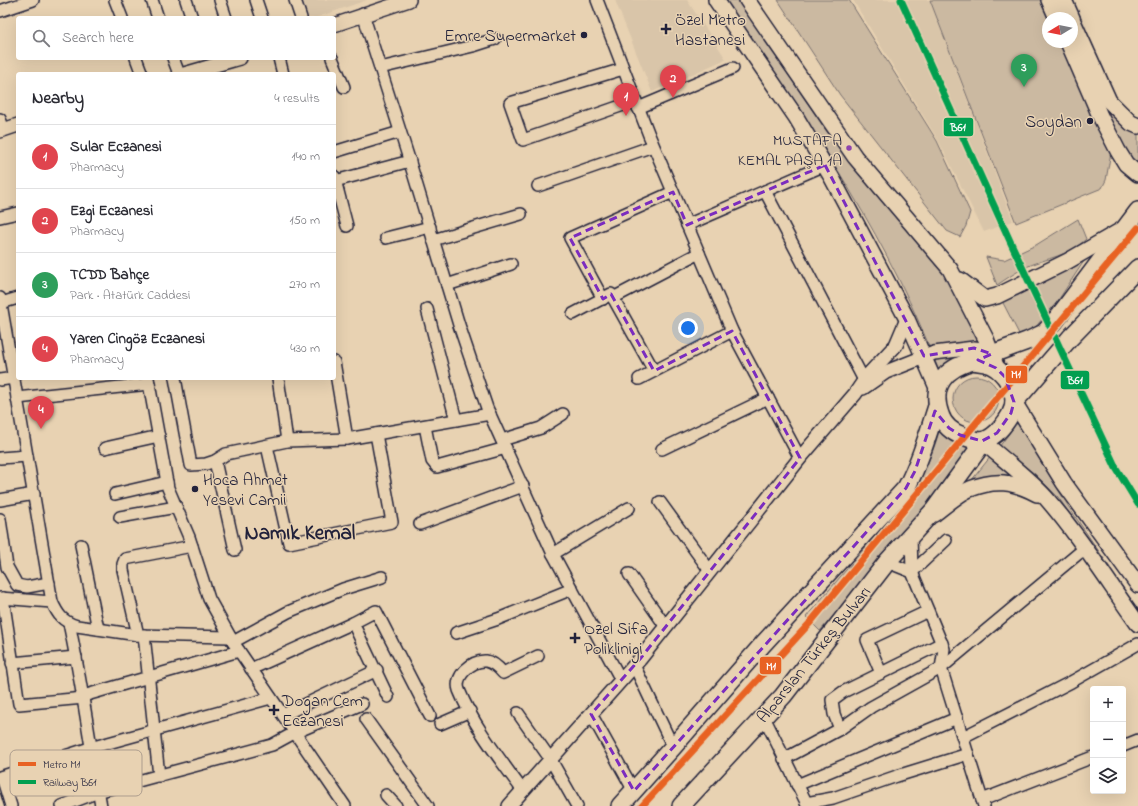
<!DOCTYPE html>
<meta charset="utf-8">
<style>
:root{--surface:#fff;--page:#f2f2f3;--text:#2b2b33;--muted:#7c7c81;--line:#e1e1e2;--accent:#7c3aed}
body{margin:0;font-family:"Indie Flower",sans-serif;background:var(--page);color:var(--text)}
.controls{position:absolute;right:12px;bottom:12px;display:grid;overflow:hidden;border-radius:4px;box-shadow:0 4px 16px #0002}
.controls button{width:36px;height:36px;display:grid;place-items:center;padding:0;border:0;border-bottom:1px solid var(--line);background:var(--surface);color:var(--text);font:20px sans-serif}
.compass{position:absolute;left:1042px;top:12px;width:36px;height:36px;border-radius:50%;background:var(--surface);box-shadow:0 4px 16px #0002;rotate:260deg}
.you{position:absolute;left:688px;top:328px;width:14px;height:14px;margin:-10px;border:3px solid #fff;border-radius:50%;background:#1a73e8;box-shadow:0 0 0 6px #1a73e833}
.badge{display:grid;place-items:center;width:26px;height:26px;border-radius:50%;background:var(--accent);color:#fff;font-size:13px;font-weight:700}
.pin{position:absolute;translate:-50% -33px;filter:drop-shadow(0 1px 2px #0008)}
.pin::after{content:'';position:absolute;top:21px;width:14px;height:12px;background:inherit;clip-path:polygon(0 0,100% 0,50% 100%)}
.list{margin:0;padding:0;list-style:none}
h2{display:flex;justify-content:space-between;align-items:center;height:52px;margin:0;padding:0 16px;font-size:17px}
h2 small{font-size:13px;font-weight:400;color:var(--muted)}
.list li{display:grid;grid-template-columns:26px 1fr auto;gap:12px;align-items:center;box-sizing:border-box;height:64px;padding:0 16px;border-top:1px solid var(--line)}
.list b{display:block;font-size:15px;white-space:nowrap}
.list p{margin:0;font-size:13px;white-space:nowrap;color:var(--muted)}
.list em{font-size:13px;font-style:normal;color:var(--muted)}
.icon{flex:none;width:22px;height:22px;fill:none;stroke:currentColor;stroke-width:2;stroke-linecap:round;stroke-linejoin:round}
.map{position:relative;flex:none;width:1138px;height:806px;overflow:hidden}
.search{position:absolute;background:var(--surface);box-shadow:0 4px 16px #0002;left:16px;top:16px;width:320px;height:44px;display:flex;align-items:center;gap:10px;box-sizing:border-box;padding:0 14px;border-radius:4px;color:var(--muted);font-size:15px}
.panel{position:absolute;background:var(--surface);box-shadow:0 4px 16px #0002;left:16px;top:72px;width:320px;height:308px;border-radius:4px}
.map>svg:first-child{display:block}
</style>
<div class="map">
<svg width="1138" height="806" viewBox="0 0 1138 806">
<rect width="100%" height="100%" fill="#e8d2b2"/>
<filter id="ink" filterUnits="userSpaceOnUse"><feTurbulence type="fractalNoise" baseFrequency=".025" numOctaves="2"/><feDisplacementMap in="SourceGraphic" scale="8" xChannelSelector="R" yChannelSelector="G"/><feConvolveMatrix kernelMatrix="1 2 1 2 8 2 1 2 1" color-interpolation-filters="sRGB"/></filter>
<g filter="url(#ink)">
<!-- built -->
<g fill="#d9c5a9">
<polygon points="301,0 367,0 315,18 307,18"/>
<polygon points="615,0 687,0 726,59 652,92"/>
<polygon points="853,0 930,0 1013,221 984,232 938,140"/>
</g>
<!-- green -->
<g fill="#cbb9a1" stroke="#766e6e">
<path d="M725 0H738L825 129 862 178 946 277 980 343H955L930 348C879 223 801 111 725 0Z"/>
<polygon points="778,0 849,0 937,141 970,212 966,226 960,237 947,231 840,95"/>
<polygon points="930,0 1045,0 1053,18 1048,18 1048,42 1063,42 1111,152 1106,180 1102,188 1016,223"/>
<path d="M1083 57 1138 133V167C1112 134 1098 95 1083 57Z"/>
<path d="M1078 219 1086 239C1070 256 1046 258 1026 267 1016 272 1006 279 997 285L986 257 1004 260 1036 245Z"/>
<polygon points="1088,255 1057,302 1032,331 1019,334 1001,299"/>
<polygon points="968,353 940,374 934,358"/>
<circle cx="976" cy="399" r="23"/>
<polygon points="1017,423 1072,512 1111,569 1109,570 1058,497 1035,474 999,447"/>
<path d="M940 428 972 450 892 550 820 631 806 617 915 489C926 469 934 450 940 428Z"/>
<polygon points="991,456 1032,486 967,486"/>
</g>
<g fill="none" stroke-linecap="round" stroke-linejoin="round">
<!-- minor casing -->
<g stroke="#22223b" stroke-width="14">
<g id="minor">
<polyline points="115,0 122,18"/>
<polyline points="152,0 158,18"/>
<polyline points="186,0 192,18"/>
<polyline points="220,0 226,18"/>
<polyline points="256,0 262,18"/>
<polyline points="295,0 301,18"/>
<polyline points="597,0 649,135 732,331 800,458"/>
<polyline points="0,11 33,0"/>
<polyline points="363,14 408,156 459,325 487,408 553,554 621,680"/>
<polyline points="136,58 142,74"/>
<polyline points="173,58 179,74"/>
<polyline points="279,58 283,74"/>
<polyline points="332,58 344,87"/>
<polyline points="380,68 473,46 495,39"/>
<polyline points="623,69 510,103 523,140 635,101"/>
<polyline points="638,108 733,68"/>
<polyline points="0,119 4,130"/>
<polyline points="334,152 400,132"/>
<polyline points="334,176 347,226"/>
<polyline points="335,181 410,161"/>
<polyline points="538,186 653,146"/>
<polyline points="765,191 867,386"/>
<polyline points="0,217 18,213"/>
<polyline points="687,225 825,165"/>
<polyline points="386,238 430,227"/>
<polyline points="433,240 521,214"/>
<polyline points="447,285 511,264"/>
<path d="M0 298 52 602C58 615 62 621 77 626L138 635 230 637"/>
<polyline points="613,298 699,253"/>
<polyline points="603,299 570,238 673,192"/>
<polyline points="1,303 18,298"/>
<polyline points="427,309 456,420"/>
<polyline points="573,314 611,294 654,371"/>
<polyline points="334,362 347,439"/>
<polyline points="148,378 168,488 189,537 209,599 233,642 345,806"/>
<polyline points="175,378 191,465 206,464 215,461 226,454 287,441 347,439 490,414"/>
<polyline points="278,378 287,441"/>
<polyline points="639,379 732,331"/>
<polyline points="0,380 14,378"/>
<polyline points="17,398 149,384"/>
<polyline points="425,426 432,461 437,467 506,448"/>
<polyline points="502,440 541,428 563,414"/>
<polyline points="267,446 289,543 392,522 376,434"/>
<polyline points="105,448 159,436"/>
<polyline points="662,449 768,398"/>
<polyline points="0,458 27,456"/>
<polyline points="215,461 235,550"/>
<polyline points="115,494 167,482"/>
<polyline points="0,500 34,494"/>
<polyline points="660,502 710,571"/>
<polyline points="120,517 176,507"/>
<polyline points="0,519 7,567 17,585 27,587 49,583"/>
<polyline points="420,524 523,486"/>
<polyline points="911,535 912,572"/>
<polyline points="81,545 98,629"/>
<polyline points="553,554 629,508"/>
<polyline points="912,572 946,540"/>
<polyline points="629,574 666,627"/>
<polyline points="0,598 52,602"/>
<polyline points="3,598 19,704 84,698"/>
<path d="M69 623C82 684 90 745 101 806"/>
<polyline points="353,623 388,697"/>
<polyline points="456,633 498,619 572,589"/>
<polyline points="138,635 123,570 123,564 125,559 192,546"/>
<polyline points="144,635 159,776"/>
<polyline points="233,642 288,612 343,589 382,577"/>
<polyline points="12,663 76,657"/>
<polyline points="634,665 673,747"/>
<polyline points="251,669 353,623 376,611 430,716"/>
<polyline points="881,673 867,640 928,611"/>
<polyline points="83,696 239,651"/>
<polyline points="518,713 551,760 577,806"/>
<polyline points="591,714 634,791"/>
<polyline points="283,715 377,670"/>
<polyline points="764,717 808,806"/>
<polyline points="366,719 428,806"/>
<polyline points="440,724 470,711"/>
<polyline points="840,729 834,714 832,700 843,692 942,643"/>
<polyline points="963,737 1071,682 1138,644"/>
<polyline points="1123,746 1138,740"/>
<polyline points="784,759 840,729 871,707 941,668 944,649 912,572 887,562"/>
<polyline points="0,777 90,748 271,698"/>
<polyline points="2,777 11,806"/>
<polyline points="797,785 957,718"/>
<path d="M523 791C500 759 474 727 459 690 454 676 472 660 486 661 493 662 499 668 503 673L538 656"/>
<polyline points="386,795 396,806"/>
<polyline points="982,800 1093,757"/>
<polyline points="806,803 833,798 897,776 968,754"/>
<polyline points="62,806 101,791 272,745 294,733 362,704"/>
<polyline points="984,806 941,668 1085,548"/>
</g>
</g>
<!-- tertiary casing -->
<g stroke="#22223b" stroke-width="16">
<g id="tertiary">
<polyline points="334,25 409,0"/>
<polyline points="184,74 240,58"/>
<polyline points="0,131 18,125"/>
<polyline points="863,388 886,372 934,353 974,348 982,349 992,354"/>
<polyline points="509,806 640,659 800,458 855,394 868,375 896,345 907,319"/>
</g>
</g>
<!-- secondary casing -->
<g stroke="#22223b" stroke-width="18">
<g id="secondary">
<polyline points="716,0 796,117 832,178 907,319 938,390"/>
<polyline points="747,0 855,157 950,269 986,339 996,366"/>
<polyline points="1049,0 1057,18"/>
<polyline points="1064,0 1072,18"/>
<polyline points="1072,19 1109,101 1131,123 1138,126"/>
<polyline points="1068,42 1100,116 1118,151 1126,164 1138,174"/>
<polyline points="960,280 985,299 997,296 1068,261 1125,228"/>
<polyline points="1014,402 1064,483 1138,585"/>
<path d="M982 441C1004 460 1027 477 1046 498 1080 537 1108 582 1138 624"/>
<path d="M934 514C942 508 961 492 970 489 995 479 1013 481 1037 494"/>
</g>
</g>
<!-- primary casing -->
<g stroke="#22223b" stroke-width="20">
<g id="primary">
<path d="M973 361C977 362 981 362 985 363 1001 367 1014 385 1014 401 1014 411 1007 421 1001 428 996 434 989 440 981 441 975 441 969 438 963 436 953 433 943 425 940 414 930 386 945 368 973 361Z"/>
<polyline points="973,361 1027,341 1044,333 1055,321 1138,211"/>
<polyline points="1014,402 1024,391 1070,338 1138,268"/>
<path d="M620 806 673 747 763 644 906 488C920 462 928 434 937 406"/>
<polyline points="681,806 783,696 887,562 934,510 977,451 982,441"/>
</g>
</g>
<!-- minor -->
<use href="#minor" stroke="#e8d2b2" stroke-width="11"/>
<!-- tertiary -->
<use href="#tertiary" stroke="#e8d2b2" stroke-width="13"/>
<!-- secondary -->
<use href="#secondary" stroke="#e8d2b2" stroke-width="15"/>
<!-- primary -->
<use href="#primary" stroke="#e8d2b2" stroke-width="17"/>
<!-- rail-1 casing -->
<g stroke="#e8d2b2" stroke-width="10">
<polyline id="rail-1" points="901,0 1010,241 1116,468 1138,504"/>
</g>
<!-- rail-1 -->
<use href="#rail-1" stroke="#029f50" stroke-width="7"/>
<!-- metro-1 casing -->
<g stroke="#e8d2b2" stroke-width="10">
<polyline id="metro-1" points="642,806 809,624 1138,228"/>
</g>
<!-- metro-1 -->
<use href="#metro-1" stroke="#e86223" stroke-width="7"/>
</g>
</g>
<!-- marked area -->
<path fill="none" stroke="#7b2cbf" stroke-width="3" stroke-dasharray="8 5" stroke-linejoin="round" d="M825 165 924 356 974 348 992 354 978 360 996 368 1005 377 1014 402 1011 413 997 433 982 441 960 435 949 428 935 411 915 471 906 488 634 791 591 714 640 659 800 458 732 331 654 371 611 294 603 299 570 238 673 192 687 225Z"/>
<!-- markers -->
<g fill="#22223b" stroke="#e8d2b2" stroke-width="1.5">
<path d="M664 23h4v4h4v4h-4v4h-4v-4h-4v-4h4z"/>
<circle cx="584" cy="35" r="4"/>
<circle cx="1090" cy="121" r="4"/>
<circle cx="195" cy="489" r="4"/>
<path d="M573 632h4v4h4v4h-4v4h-4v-4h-4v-4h4z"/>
<path d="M272 704h4v4h4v4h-4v4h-4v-4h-4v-4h4z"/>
</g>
<circle fill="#8e44ad" stroke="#e8d2b2" stroke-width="1.5" cx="849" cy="148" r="3.5"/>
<g text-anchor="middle" stroke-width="3" stroke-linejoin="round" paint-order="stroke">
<!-- bus labels -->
<g font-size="16" fill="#22223b" stroke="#e8d2b2" text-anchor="end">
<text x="842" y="145">MUSTAFA<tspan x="842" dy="20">KEMAL PAŞA 1A</tspan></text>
</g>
<!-- poi labels -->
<g font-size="17" fill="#22223b" stroke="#e8d2b2" text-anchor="start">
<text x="675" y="25">Özel Metro<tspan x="675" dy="20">Hastanesi</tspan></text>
<text x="576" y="41" text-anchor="end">Emre Supermarket</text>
<text x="1082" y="127" text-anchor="end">Soydan</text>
<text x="203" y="485">Hoca Ahmet<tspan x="203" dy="20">Yesevi Camii</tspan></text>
<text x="584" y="634">Ozel Sifa<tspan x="584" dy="20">Poliklinigi</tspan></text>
<text x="282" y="706">Dogan Cem<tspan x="282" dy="20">Eczanesi</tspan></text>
</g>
<!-- street labels -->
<g font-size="17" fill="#22223b" stroke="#e8d2b2">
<text transform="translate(813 654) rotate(-51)" y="6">Alparslan Türkeş Bulvarı</text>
</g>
<!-- district labels -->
<g font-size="21" font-weight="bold" fill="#22223b" stroke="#e8d2b2">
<text x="300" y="539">Namık Kemal</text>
</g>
</g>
<!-- legend -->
<rect x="10" y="750" width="132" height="46" rx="6" fill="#e8d2b2" stroke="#ad9d8e" stroke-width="1"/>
<rect x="18" y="762" width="18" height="4" fill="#e86223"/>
<rect x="18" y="780" width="18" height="4" fill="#029f50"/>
<g font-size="11" fill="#22223b">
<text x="43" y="768">Metro M1</text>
<text x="43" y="786">Railway B61</text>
</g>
<g stroke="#e8d2b2" stroke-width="1.5">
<rect x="943" y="117" width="31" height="20" rx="4" fill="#029f50"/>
<rect x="1005" y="365" width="23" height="19" rx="4" fill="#e86223"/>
<rect x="1060" y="370" width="30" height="20" rx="4" fill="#029f50"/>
<rect x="759" y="656" width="23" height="19" rx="4" fill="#e86223"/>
</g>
<g font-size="11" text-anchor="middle" font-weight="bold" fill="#fff">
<text x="958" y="131">B61</text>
<text x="1016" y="378">M1</text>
<text x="1075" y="384">B61</text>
<text x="771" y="670">M1</text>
</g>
</svg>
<div class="controls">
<button>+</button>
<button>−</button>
<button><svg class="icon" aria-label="layers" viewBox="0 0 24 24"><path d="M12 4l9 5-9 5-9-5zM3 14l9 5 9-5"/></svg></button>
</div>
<svg class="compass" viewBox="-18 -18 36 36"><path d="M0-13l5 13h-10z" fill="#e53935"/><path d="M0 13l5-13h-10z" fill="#7c7c81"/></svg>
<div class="you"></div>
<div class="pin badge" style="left:626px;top:116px;background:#e0444e">1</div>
<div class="pin badge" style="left:673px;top:98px;background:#e0444e">2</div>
<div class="pin badge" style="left:1024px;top:87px;background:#2e9e5b">3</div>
<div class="pin badge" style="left:41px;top:429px;background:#e0444e">4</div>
<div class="search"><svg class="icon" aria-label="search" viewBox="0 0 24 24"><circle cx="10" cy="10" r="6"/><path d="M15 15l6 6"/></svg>Search here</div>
<section class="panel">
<h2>Nearby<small>4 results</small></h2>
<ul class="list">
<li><span class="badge" style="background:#e0444e">1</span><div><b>Sular Eczanesi</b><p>Pharmacy</p></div><em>140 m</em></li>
<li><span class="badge" style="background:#e0444e">2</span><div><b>Ezgi Eczanesi</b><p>Pharmacy</p></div><em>150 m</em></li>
<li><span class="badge" style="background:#2e9e5b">3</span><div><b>TCDD Bahçe</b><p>Park · Atatürk Caddesi</p></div><em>270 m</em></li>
<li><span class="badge" style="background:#e0444e">4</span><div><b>Yaren Cingöz Eczanesi</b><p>Pharmacy</p></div><em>430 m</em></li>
</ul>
</section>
</div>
